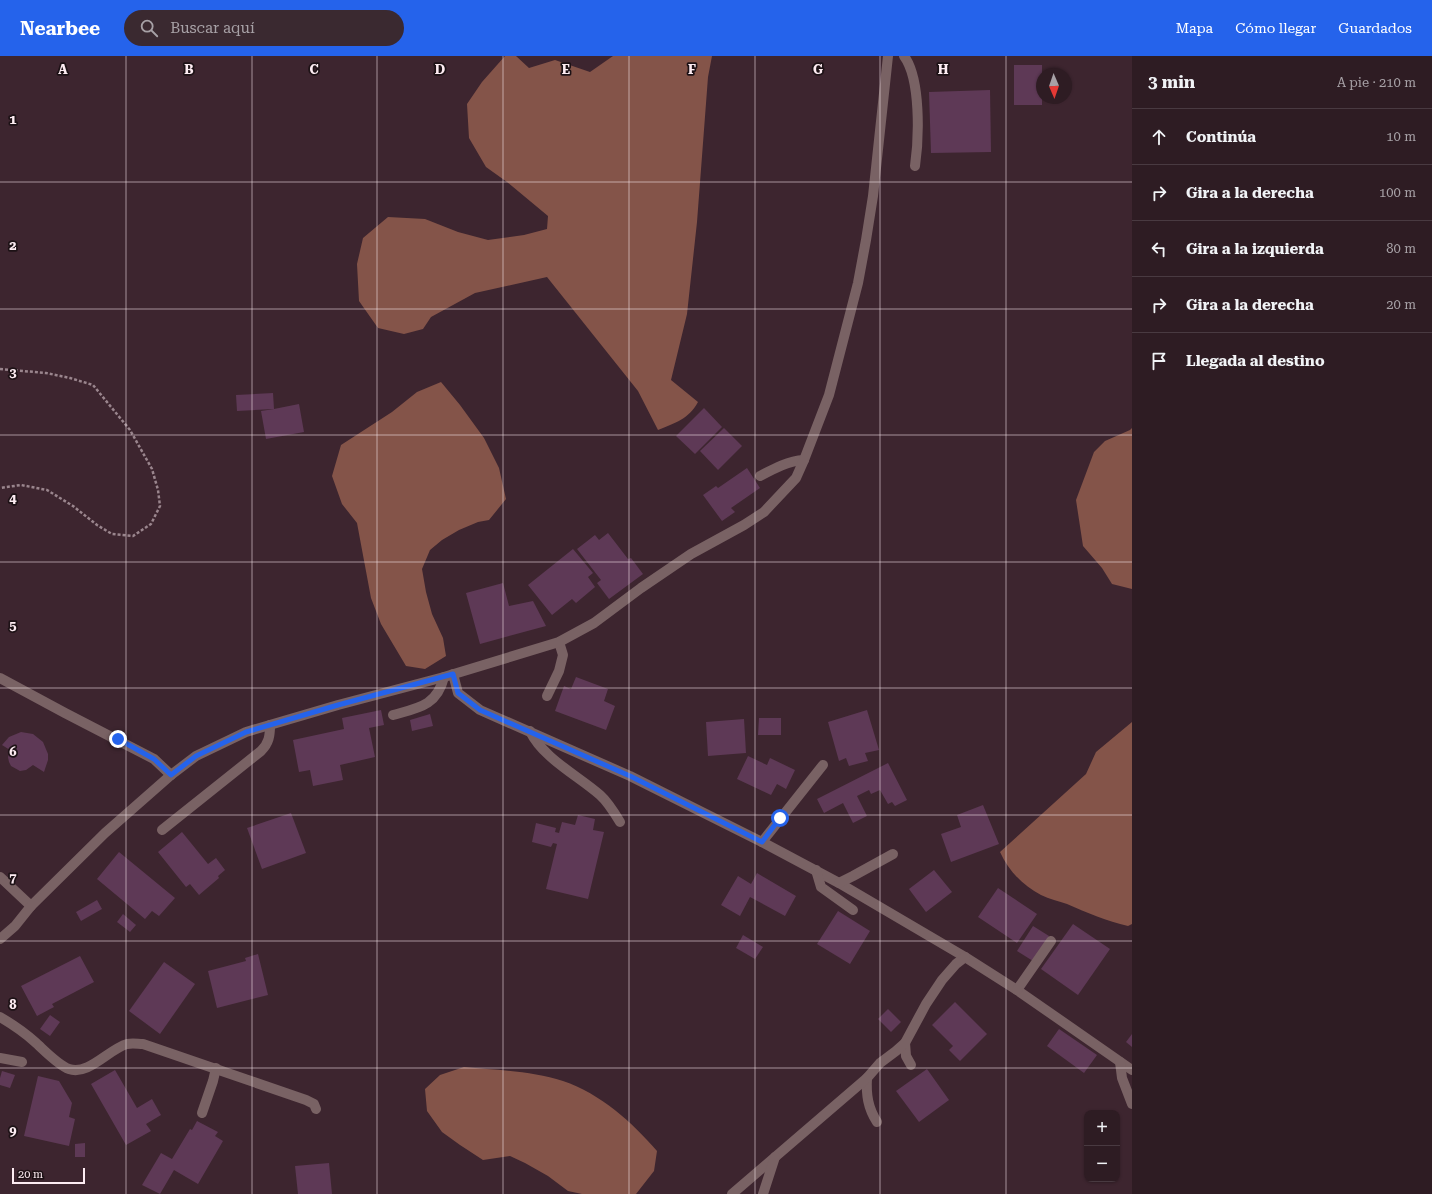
<!DOCTYPE html>
<html lang="es">
<meta charset="utf-8">
<style>
:root{--surface:#2e1c23;--page:#3a2930;--text:#f1f3f6;--muted:#a7a1a6;--line:#493a41;--accent:#2563eb}
body{margin:0;font-family:"Roboto Serif",serif;background:var(--page);color:var(--text)}
.controls{position:absolute;right:12px;bottom:12px;display:grid;overflow:hidden;border-radius:8px;box-shadow:0 1px 3px #0004}
.controls button{width:36px;height:36px;display:grid;place-items:center;padding:0;border:0;border-bottom:1px solid var(--line);background:var(--surface);color:var(--text);font:20px sans-serif}
.compass{position:absolute;left:1036px;top:12px;width:36px;height:36px;border-radius:50%;background:var(--surface);box-shadow:0 1px 3px #0004;rotate:178deg}
.scale{position:absolute;left:12px;bottom:10px;width:73px;box-sizing:border-box;padding-left:4px;border:2px solid #fdecf2;border-top:0;font-size:11px;line-height:14px;white-space:nowrap;color:#fdecf2;-webkit-text-stroke:3px #1d1216;paint-order:stroke}
.stop{position:absolute;width:12px;height:12px;margin:-9px;border:3px solid #2563eb;border-radius:50%;background:#fff}
.stop.end{background:#2563eb;border-color:#fff;box-shadow:0 1px 4px #0008}
.list{margin:0;padding:0;list-style:none}
h2{display:flex;justify-content:space-between;align-items:center;height:52px;margin:0;padding:0 16px;font-size:17px}
h2 small{font-size:13px;font-weight:400;color:var(--muted)}
.list li{display:grid;grid-template-columns:26px 1fr auto;gap:12px;align-items:center;box-sizing:border-box;height:56px;padding:0 16px;border-top:1px solid var(--line)}
.list b{display:block;font-size:15px;white-space:nowrap}
.list em{font-size:13px;font-style:normal;color:var(--muted)}
.icon{flex:none;width:22px;height:22px;fill:none;stroke:currentColor;stroke-width:2;stroke-linecap:round;stroke-linejoin:round}
.map{position:relative;flex:none;width:1132px;height:1138px;overflow:hidden}
header{display:flex;align-items:center;gap:24px;box-sizing:border-box;height:56px;padding:0 20px;background:var(--accent);color:#fff}
header strong{font-size:19px}
nav{display:flex;gap:22px;margin-inline-start:auto;font-size:14px}
.search{width:280px;height:36px;background:var(--page);display:flex;align-items:center;gap:10px;box-sizing:border-box;padding:0 14px;border-radius:22px;color:var(--muted);font-size:15px}
main{display:flex}
aside{flex:1;background:var(--surface)}
.map>svg:first-child{display:block}
</style>
<header>
<strong>Nearbee</strong>
<div class="search"><svg class="icon" aria-label="search" viewBox="0 0 24 24"><circle cx="10" cy="10" r="6"/><path d="M15 15l6 6"/></svg>Buscar aquí</div>
<nav><a>Mapa</a><a>Cómo llegar</a><a>Guardados</a></nav>
</header>
<main>
<div class="map">
<svg width="1132" height="1138" viewBox="0 0 1132 1138">
<rect width="100%" height="100%" fill="#3d252f"/>
<!-- forest -->
<g fill="#845449">
<path d="M505 0H516L529 12 555 4 590 16 613 0H712L708 21 697 166 687 258 671 324 698 346C689 363 675 367 658 374L638 335 547 221 475 237 431 261 423 273 404 278 378 272 359 245 357 208 363 182 388 161 425 163 458 176 488 184 524 179 547 173 548 160 507 126 486 111 469 82 467 48 482 26Z"/>
<polygon points="441,326 460,349 484,382 499,412 506,443 489,464 478,466 459,474 442,484 430,494 422,513 426,536 432,558 443,582 446,600 425,613 406,610 381,568 371,542 357,467 342,448 332,420 341,389 392,356 417,336"/>
<polygon points="1132,372 1132,533 1112,528 1102,512 1083,490 1076,444 1094,396 1105,385 1130,374"/>
<path d="M1132 666V868L1128 870C1107 865 1087 857 1067 848 1059 845 1049 843 1041 839 1023 830 1008 814 1000 796L1086 718 1096 696Z"/>
<path d="M464 1011C497 1014 532 1015 563 1025 601 1038 632 1066 657 1095L654 1115 636 1138H582L568 1135 548 1120 525 1107 510 1100 483 1104 460 1089 442 1076 427 1055 425 1033 440 1019Z"/>
</g>
<!-- building -->
<g fill="#5e3956">
<rect x="1014" y="9" width="28" height="40"/>
<polygon points="990,34 991,96 931,97 929,36"/>
<polygon points="273,337 274,353 299,348 304,376 266,383 261,355 274,353 237,355 236,339"/>
<polygon points="704,352 722,371 695,398 676,380"/>
<polygon points="724,372 742,390 718,414 700,395"/>
<polygon points="747,412 760,432 731,452 735,456 722,465 703,439 716,430 718,432"/>
<polygon points="608,477 628,503 631,502 643,518 609,543 597,527 601,524 577,493 595,479 599,484"/>
<polygon points="573,493 593,517 588,521 595,531 576,547 572,543 552,559 528,529"/>
<polygon points="503,527 509,550 533,545 546,570 480,588 466,537"/>
<polygon points="576,621 608,633 604,645 615,650 606,674 555,655 564,630 571,633"/>
<polygon points="381,654 384,669 369,672 375,701 340,709 343,724 313,730 310,714 299,716 293,684 344,673 342,662"/>
<polygon points="867,654 879,694 865,697 868,705 849,710 846,702 839,705 828,666"/>
<polygon points="430,658 433,670 412,675 410,664"/>
<polygon points="759,662 781,662 781,679 758,679"/>
<polygon points="744,663 746,697 708,700 706,666"/>
<polygon points="21,676 33,678 43,686 48,698 48,704 44,716 33,709 26,714 20,715 11,710 9,706 8,701 10,694 2,689 9,681"/>
<polygon points="748,700 767,709 770,702 795,714 786,733 777,728 771,739 737,723"/>
<polygon points="888,707 907,744 895,750 892,746 888,748 880,734 871,738 869,734 857,740 867,760 853,767 843,747 824,757 817,743"/>
<polygon points="983,749 999,788 951,806 941,778 961,771 957,759"/>
<polygon points="291,757 306,797 262,813 247,772"/>
<polygon points="578,759 595,763 593,774 604,776 588,843 546,833 557,788 553,787 551,791 532,786 536,767 556,772 555,776 559,777 562,766 575,769"/>
<polygon points="182,776 208,808 216,802 225,814 218,820 219,822 199,839 190,828 186,831 158,796"/>
<polygon points="119,796 175,842 159,860 152,855 145,863 97,823"/>
<polygon points="934,814 952,836 926,856 909,833"/>
<polygon points="757,817 796,840 785,860 750,841 740,860 721,849 738,820 751,828"/>
<polygon points="998,832 1037,858 1017,887 978,861"/>
<polygon points="97,844 102,853 81,865 76,856"/>
<polygon points="838,855 870,875 850,908 817,888"/>
<polygon points="123,858 136,869 130,876 117,866"/>
<polygon points="1073,868 1110,893 1078,939 1041,913"/>
<polygon points="1033,870 1049,880 1033,905 1017,895"/>
<polygon points="743,879 763,891 755,903 736,892"/>
<polygon points="258,898 268,939 217,952 208,915 246,905 245,902"/>
<polygon points="80,900 94,926 52,948 54,951 37,960 21,930"/>
<polygon points="164,906 195,928 160,978 129,955"/>
<polygon points="955,946 987,978 960,1005 949,994 953,990 932,969"/>
<polygon points="888,953 901,966 891,976 878,963"/>
<polygon points="50,959 60,966 50,980 40,973"/>
<polygon points="1059,973 1097,999 1084,1017 1047,990"/>
<polygon points="1132,978 1132,991 1126,986"/>
<polygon points="927,1013 949,1044 919,1066 896,1035"/>
<polygon points="115,1014 137,1052 152,1043 161,1059 146,1068 151,1075 126,1089 91,1028"/>
<polygon points="2,1015 15,1019 10,1032 0,1029 0,1022"/>
<polygon points="38,1020 59,1025 72,1047 69,1061 75,1063 69,1090 24,1080"/>
<polygon points="197,1065 218,1076 215,1080 223,1085 198,1128 174,1114 160,1138 142,1129 161,1097 172,1103 190,1073 192,1074"/>
<polygon points="85,1087 85,1101 75,1101 75,1088"/>
<polygon points="329,1107 332,1138 298,1138 295,1110"/>
</g>
<g fill="none" stroke-linecap="round" stroke-linejoin="round">
<!-- path -->
<polyline stroke="#9a858d" stroke-width="2.5" stroke-dasharray="3 2" stroke-linecap="butt" points="0,313 46,317 70,322 93,329 130,374 152,413 158,434 160,450 151,468 133,480 112,478 97,469 73,450 47,434 21,429 0,432"/>
<!-- minor -->
<g stroke="#796264" stroke-width="10">
<path d="M904 0C921 23 919 82 915 110"/>
<path d="M760 420C775 412 788 405 804 404"/>
<polyline points="453,618 458,637 480,654 630,720 762,786 839,827 965,901 1017,934 1132,1014"/>
<polyline points="0,622 65,657 154,703 171,719"/>
<polyline points="547,640 559,615 563,599 559,586"/>
<path d="M393 659C418 652 437 650 444 621"/>
<path d="M530 675C543 702 577 719 600 739 608 746 614 756 620 766"/>
<path d="M162 774 261 695C269 687 270 680 270 669"/>
<polyline points="762,786 823,709"/>
<polyline points="816,814 821,831 853,854"/>
<polyline points="0,821 31,850"/>
<polyline points="839,827 853,820 893,798"/>
<polyline points="0,883 15,870 31,850 105,777 171,719 196,700 246,676 338,649 444,621 559,586 594,567 641,532 691,498 744,469 764,456 796,422 804,404 829,339 858,227 866,184 873,140 888,0"/>
<polyline points="1017,934 1051,885"/>
<path d="M0 961C12 968 25 977 35 986 44 994 58 1009 69 1013 88 1020 109 993 127 988 133 987 138 988 143 988L306 1044 314 1048 316 1053"/>
<polyline points="905,987 906,1000 911,1009"/>
<polyline points="0,1002 22,1006"/>
<polyline points="1120,1006 1122,1022 1132,1048"/>
<path d="M867 1022C866 1039 868 1052 877 1066"/>
<polyline points="202,1057 213,1025 216,1012"/>
<polyline points="732,1138 867,1022 880,1007 896,995 905,987 926,948 942,924 956,908 965,901"/>
<polyline points="763,1138 775,1101"/>
</g>
</g>
<g fill="none" stroke-linecap="round" stroke-linejoin="round">
<!-- route -->
<polyline stroke="#2563eb" stroke-width="5" points="118,683 154,703 171,719 196,700 246,676 338,649 453,618 458,637 480,654 630,720 762,786 780,762"/>
</g>
<!-- grid -->
<path fill="none" stroke="#fdecf2" stroke-width="1" stroke-opacity="0.55" d="M126 0V1138M252 0V1138M377 0V1138M503 0V1138M629 0V1138M755 0V1138M880 0V1138M1006 0V1138M0 126H1132M0 253H1132M0 379H1132M0 506H1132M0 632H1132M0 759H1132M0 885H1132M0 1012H1132"/>
<g font-size="13" text-anchor="middle" font-weight="bold" fill="#fdecf2" stroke="#1d1216" stroke-width="3.5" stroke-linejoin="round" paint-order="stroke">
<text x="63" y="18">A</text>
<text x="189" y="18">B</text>
<text x="314" y="18">C</text>
<text x="440" y="18">D</text>
<text x="566" y="18">E</text>
<text x="692" y="18">F</text>
<text x="818" y="18">G</text>
<text x="943" y="18">H</text>
<text x="13" y="68">1</text>
<text x="13" y="194">2</text>
<text x="13" y="321">3</text>
<text x="13" y="447">4</text>
<text x="13" y="574">5</text>
<text x="13" y="700">6</text>
<text x="13" y="826">7</text>
<text x="13" y="953">8</text>
<text x="13" y="1079">9</text>
</g>
</svg>
<div class="controls">
<button>+</button>
<button>−</button>
</div>
<svg class="compass" viewBox="-18 -18 36 36"><path d="M0-13l5 13h-10z" fill="#e53935"/><path d="M0 13l5-13h-10z" fill="#a7a1a6"/></svg>
<div class="scale">20 m</div>
<div class="stop" style="left:780px;top:762px"></div>
<div class="stop end" style="left:118px;top:683px"></div>
</div>
<aside>
<h2>3 min<small>A pie · 210 m</small></h2>
<ul class="list">
<li><svg class="icon" aria-label="ahead" viewBox="0 0 24 24"><path d="M12 20V5M6 11l6-6 6 6"/></svg><div><b>Continúa</b></div><em>10 m</em></li>
<li><svg class="icon" aria-label="right" viewBox="0 0 24 24"><path d="M7 20v-9h11M14 6l5 5-5 5"/></svg><div><b>Gira a la derecha</b></div><em>100 m</em></li>
<li><svg class="icon" aria-label="left" viewBox="0 0 24 24"><path d="M17 20v-9H6M10 6l-5 5 5 5"/></svg><div><b>Gira a la izquierda</b></div><em>80 m</em></li>
<li><svg class="icon" aria-label="right" viewBox="0 0 24 24"><path d="M7 20v-9h11M14 6l5 5-5 5"/></svg><div><b>Gira a la derecha</b></div><em>20 m</em></li>
<li><svg class="icon" aria-label="arrive" viewBox="0 0 24 24"><path d="M6 21V4h12l-3 4 3 4H6"/></svg><div><b>Llegada al destino</b></div></li>
</ul>
</aside>
</main>
